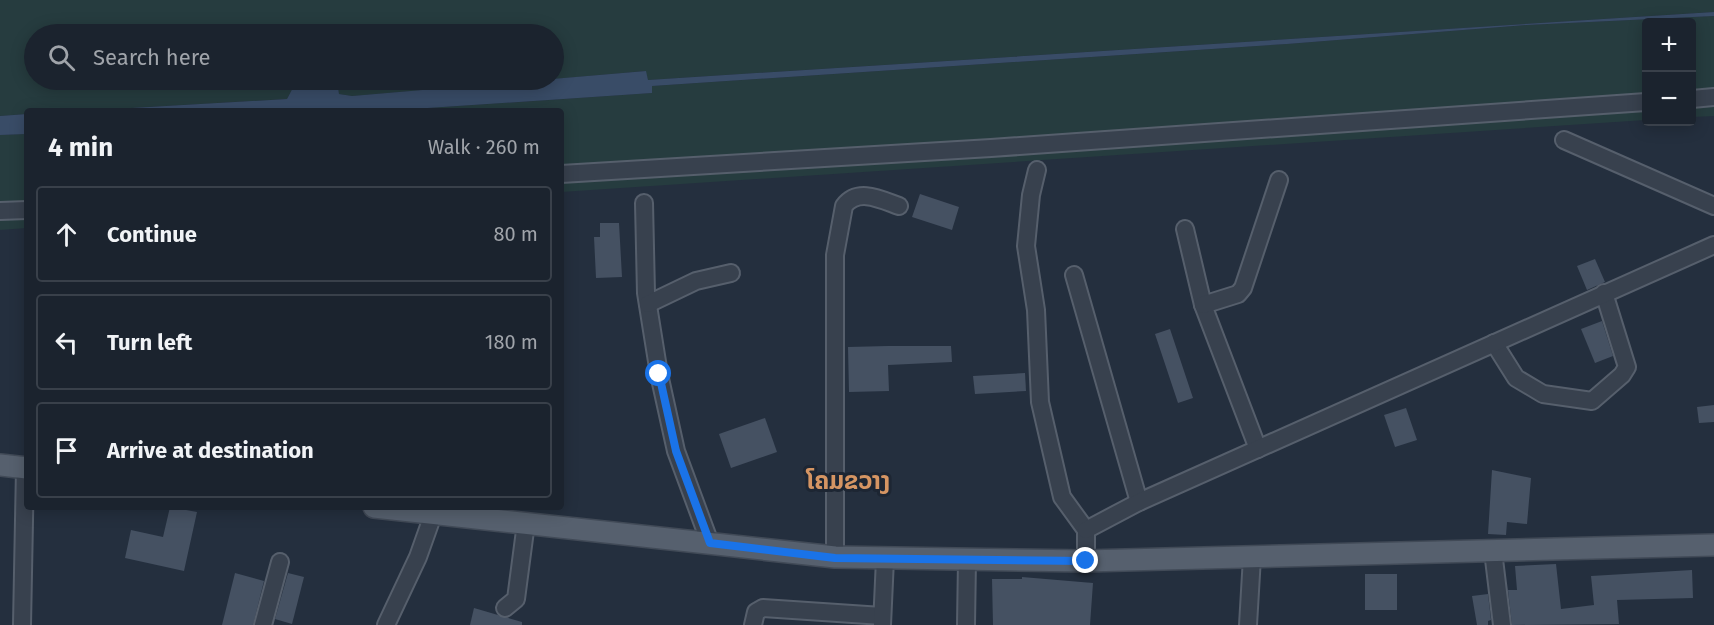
<!DOCTYPE html>
<meta charset="utf-8">
<style>
:root{--surface:#1b232e;--page:#242b36;--text:#f1f3f6;--muted:#a0a4aa;--line:#39404a}
body{margin:0;font-family:"Fira Sans","Noto Sans Lao",sans-serif;background:var(--page);color:var(--text)}
.controls{position:absolute;right:18px;top:18px;display:grid;overflow:hidden;border-radius:6px;box-shadow:0 3px 15px #0003}
.controls button{width:54px;height:54px;display:grid;place-items:center;padding:0;border:0;border-bottom:2px solid var(--line);background:var(--surface);color:var(--text);font:30px sans-serif}
.stop{position:absolute;width:18px;height:18px;margin:-14px;border:4px solid #1a73e8;border-radius:50%;background:#fff}
.stop.end{background:#1a73e8;border-color:#fff;box-shadow:0 2px 6px #0008}
.list{margin:0;padding:0;list-style:none}
h2{display:flex;justify-content:space-between;align-items:center;height:78px;margin:0;padding:0 24px;font-size:26px}
h2 small{font-size:20px;font-weight:400;color:var(--muted)}
.list li{display:grid;grid-template-columns:39px 1fr auto;gap:18px;align-items:center;box-sizing:border-box;height:96px;margin:0 12px 12px;padding:0 12px;border:2px solid var(--line);border-radius:6px}
.list b{display:block;font-size:22px;white-space:nowrap}
.list em{font-size:20px;font-style:normal;color:var(--muted)}
.icon{flex:none;width:33px;height:33px;fill:none;stroke:currentColor;stroke-width:2;stroke-linecap:round;stroke-linejoin:round}
.map{position:relative;flex:none;width:1714px;height:625px;overflow:hidden}
.search{position:absolute;background:var(--surface);box-shadow:0 3px 15px #0003;left:24px;top:24px;width:540px;height:66px;display:flex;align-items:center;gap:15px;box-sizing:border-box;padding:0 21px;border-radius:33px;color:var(--muted);font-size:22px}
.panel{position:absolute;background:var(--surface);box-shadow:0 3px 15px #0003;left:24px;top:108px;width:540px;height:402px;border-radius:6px}
.map>svg:first-child{display:block}
</style>
<div class="map">
<svg width="1714" height="625" viewBox="0 0 1714 625">
<rect width="100%" height="100%" fill="#242f3e"/>
<!-- green -->
<g fill="#263c3f">
<polygon points="0,0 1714,0 1714,12 648,80 645,71 554,79 554,34 34,34 34,80 297,80 287,99 80,111 27,111 27,114 0,116"/>
<polygon points="1714,16 1714,116 1692,117 1692,22 1646,22 1646,120 561,192 561,111 383,111 652,93 652,86 1287,44 1527,25"/>
<polygon points="337,80 544,80 352,96 339,94"/>
<polygon points="27,134 27,228 0,230 0,135"/>
</g>
<!-- water -->
<g fill="#394c67">
<polygon points="1714,12 1714,16 1527,25 1287,44 652,86 652,93 383,111 80,111 287,99 297,80 337,80 339,94 352,96 646,71 648,80"/>
<polygon points="27,114 27,134 0,135 0,116"/>
</g>
<!-- building -->
<g fill="#455162">
<polygon points="920,194 959,207 952,230 912,217"/>
<polygon points="600,223 619,223 622,277 596,278 594,237 600,237"/>
<polygon points="1595,259 1605,282 1587,290 1577,266"/>
<polygon points="1602,321 1613,356 1595,363 1581,329"/>
<polygon points="1170,329 1193,398 1178,403 1155,334"/>
<polygon points="888,346 951,346 952,362 888,365 889,391 849,392 848,347"/>
<polygon points="1025,373 1026,391 975,394 973,376"/>
<polygon points="1714,405 1714,422 1699,423 1697,407"/>
<polygon points="1406,408 1417,440 1395,447 1384,415"/>
<polygon points="765,418 777,452 731,468 719,434"/>
<polygon points="1492,470 1531,478 1527,524 1507,522 1506,535 1488,534"/>
<polygon points="170,507 197,512 184,571 125,558 131,530 163,537"/>
<polygon points="1556,564 1561,609 1594,605 1591,576 1692,570 1693,598 1617,600 1619,624 1512,625 1508,590 1517,590 1515,566"/>
<polygon points="235,573 264,581 253,625 222,625"/>
<polygon points="288,573 304,577 292,624 275,619"/>
<rect x="1365" y="574" width="32" height="36"/>
<polygon points="1022,577 1093,583 1090,625 993,625 992,579 1022,579"/>
<polygon points="1488,594 1491,620 1488,621 1488,625 1477,625 1472,596"/>
<polygon points="474,608 522,622 522,625 470,625"/>
</g>
<g fill="none" stroke-linecap="round" stroke-linejoin="round">
<!-- minor casing -->
<g stroke="#565f6c" stroke-width="20">
<g id="minor">
<polyline points="1692,99 1714,97"/>
<polyline points="1564,140 1714,206"/>
<polyline points="1037,170 1031,195 1026,246 1036,310 1040,402 1062,497 1086,530 1086,561"/>
<polyline points="561,174 991,148 1646,102"/>
<polyline points="644,203 646,293 659,374 676,451 710,543"/>
<polyline points="0,211 27,210"/>
<polyline points="1185,229 1203,305 1258,449"/>
<polyline points="1074,275 1139,502"/>
<polyline points="648,304 696,281 731,273"/>
<polyline points="1203,305 1238,294 1243,288 1279,180"/>
<polyline points="1494,343 1516,378 1543,394 1592,401 1622,375 1627,367 1604,293"/>
<polyline points="1086,530 1139,502 1714,245"/>
<polyline points="1493,551 1502,625"/>
<path d="M835 557V255L844 206C858 187 882 200 899 206"/>
<polyline points="505,608 516,599 526,523"/>
<polyline points="22,625 25,468"/>
<polyline points="263,625 280,562"/>
<polyline points="386,625 418,557 434,512"/>
<polyline points="753,625 756,612 763,608 882,616"/>
<polyline points="882,625 885,559"/>
<polyline points="966,625 967,560"/>
<polyline points="1248,625 1252,557"/>
</g>
</g>
<!-- major casing -->
<g stroke="#414a57" stroke-width="24">
<g id="major">
<polyline points="0,465 27,468"/>
<polyline points="374,507 835,557 1086,561 1714,545"/>
</g>
</g>
<!-- minor -->
<use href="#minor" stroke="#38414e" stroke-width="16"/>
<!-- major -->
<use href="#major" stroke="#56606e" stroke-width="21"/>
</g>
<g fill="none" stroke-linecap="round" stroke-linejoin="round">
<!-- route -->
<polyline stroke="#1a73e8" stroke-width="8" points="659,374 676,451 710,543 835,558 1086,561"/>
</g>
<g text-anchor="middle" stroke-width="6" stroke-linejoin="round" paint-order="stroke">
<!-- quarter labels -->
<g font-size="24" font-weight="bold" fill="#d59563" stroke="#1d2633">
<text x="848" y="489">ໂຄມຂວາງ</text>
</g>
</g>
</svg>
<div class="controls">
<button>+</button>
<button>−</button>
</div>
<div class="stop" style="left:659px;top:374px"></div>
<div class="stop end" style="left:1086px;top:561px"></div>
<div class="search"><svg class="icon" aria-label="search" viewBox="0 0 24 24"><circle cx="10" cy="10" r="6"/><path d="M15 15l6 6"/></svg>Search here</div>
<section class="panel">
<h2>4 min<small>Walk · 260 m</small></h2>
<ul class="list">
<li><svg class="icon" aria-label="ahead" viewBox="0 0 24 24"><path d="M12 20V5M6 11l6-6 6 6"/></svg><div><b>Continue</b></div><em>80 m</em></li>
<li><svg class="icon" aria-label="left" viewBox="0 0 24 24"><path d="M17 20v-9H6M10 6l-5 5 5 5"/></svg><div><b>Turn left</b></div><em>180 m</em></li>
<li><svg class="icon" aria-label="arrive" viewBox="0 0 24 24"><path d="M6 21V4h12l-3 4 3 4H6"/></svg><div><b>Arrive at destination</b></div></li>
</ul>
</section>
</div>
